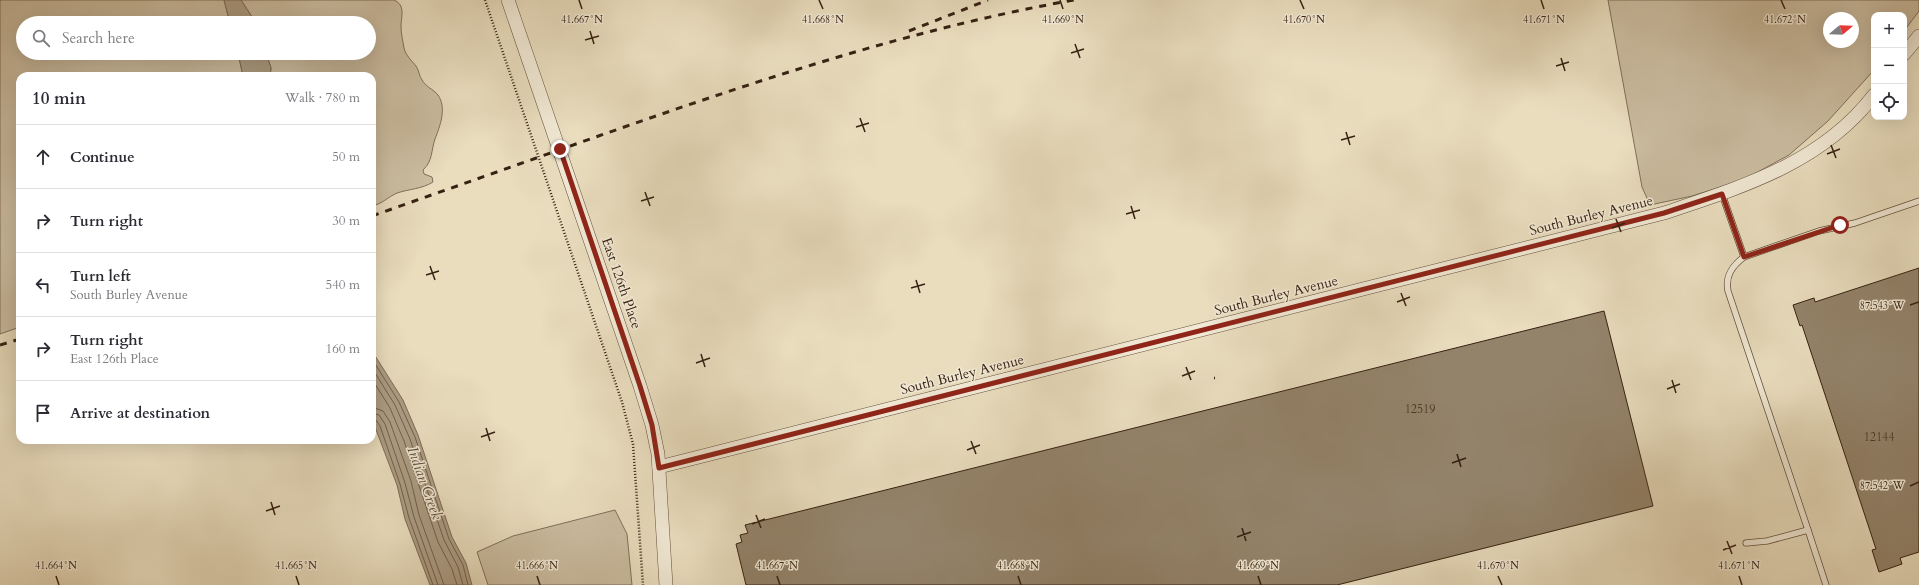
<!DOCTYPE html>
<meta charset="utf-8">
<style>
:root{--surface:#fff;--page:#f2f2f3;--text:#2b2b33;--muted:#7c7c81;--line:#e1e1e2}
body{margin:0;font-family:Cardo,serif;background:var(--page);color:var(--text)}
.controls{position:absolute;right:12px;top:12px;display:grid;overflow:hidden;border-radius:8px;box-shadow:0 4px 16px #0002}
.controls button{width:36px;height:36px;display:grid;place-items:center;padding:0;border:0;border-bottom:1px solid var(--line);background:var(--surface);color:var(--text);font:20px sans-serif}
.compass{position:absolute;left:1823px;top:12px;width:36px;height:36px;border-radius:50%;background:var(--surface);box-shadow:0 4px 16px #0002;rotate:71deg}
.stop{position:absolute;width:12px;height:12px;margin:-9px;border:3px solid #8f2418;border-radius:50%;background:#fff}
.stop.end{background:#8f2418;border-color:#fff;box-shadow:0 1px 4px #0008}
.list{margin:0;padding:0;list-style:none}
h2{display:flex;justify-content:space-between;align-items:center;height:52px;margin:0;padding:0 16px;font-size:17px}
h2 small{font-size:13px;font-weight:400;color:var(--muted)}
.list li{display:grid;grid-template-columns:26px 1fr auto;gap:12px;align-items:center;box-sizing:border-box;height:64px;padding:0 16px;border-top:1px solid var(--line)}
.list b{display:block;font-size:15px;white-space:nowrap}
.list p{margin:0;font-size:13px;white-space:nowrap;color:var(--muted)}
.list em{font-size:13px;font-style:normal;color:var(--muted)}
.icon{flex:none;width:22px;height:22px;fill:none;stroke:currentColor;stroke-width:2;stroke-linecap:round;stroke-linejoin:round}
.map{position:relative;flex:none;width:1919px;height:585px;overflow:hidden}
.search{position:absolute;background:var(--surface);box-shadow:0 4px 16px #0002;left:16px;top:16px;width:360px;height:44px;display:flex;align-items:center;gap:10px;box-sizing:border-box;padding:0 14px;border-radius:22px;color:var(--muted);font-size:15px}
.panel{position:absolute;background:var(--surface);box-shadow:0 4px 16px #0002;left:16px;top:72px;width:360px;height:372px;border-radius:12px}
.map>svg:first-child{display:block}
</style>
<div class="map">
<svg width="1919" height="585" viewBox="0 0 1919 585">
<rect width="100%" height="100%" fill="#e9ddbe"/>
<filter id="stains"><feTurbulence type="fractalNoise" baseFrequency=".005" numOctaves="4"/><feColorMatrix values="0 0 0 0 .2 0 0 0 0 .09 0 0 0 0 .02 0 0 0 .5 -.17"/></filter>
<radialGradient id="worn" r=".72"><stop offset=".6" stop-color="#630" stop-opacity="0"/><stop offset="1" stop-color="#630" stop-opacity=".3"/></radialGradient>
<!-- green -->
<g fill="#cbbda1" stroke="#806f5a" fill-rule="evenodd">
<polygon points="0,0 224,0 230,23 23,23 23,53 238,53 243,76 20,76 20,327 0,334"/>
<path d="M241 0H394C406 5 401 17 401 27 401 33 403 42 404 48 406 56 412 61 416 66 419 70 419 76 422 80 426 87 433 89 438 95 447 108 440 126 435 139 431 150 433 161 423 170L424 174 432 177 433 182C422 189 409 189 397 193 388 197 382 204 372 206V76H270L271 68 266 53H369V23H256Z"/>
<path d="M1608 0H1919V11L1904 31V15H1874V70L1828 121 1789 155 1743 180 1692 196 1650 205 1642 187ZM1829 18H1853V42H1829Z"/>
<polygon points="615,510 627,534 632,585 488,585 477,552 513,536"/>
</g>
<!-- water -->
<g fill="#ac9d84" stroke="#7d6b56">
<polygon points="224,0 241,0 256,23 230,23"/>
<polygon points="238,53 266,53 271,68 270,76 243,76"/>
<polygon points="372,351 403,400 418,435 452,537 466,563 472,585 430,585 405,519 397,485 372,419"/>
</g>
<g fill="none" stroke-linecap="round" stroke-linejoin="round">
<!-- shore -->
<g stroke="#715f4b" stroke-width="1">
<polyline points="372,359 399,402 415,437 449,539 463,565 468,585"/>
<polyline points="372,368 395,405 410,439 444,540 458,567 463,585"/>
<polyline points="372,379 390,408 404,441 438,542 452,569 457,585"/>
<polyline points="372,407 383,411 390,422 411,481 419,515 444,585"/>
<polyline points="372,413 379,415 385,424 405,483 414,517 438,585"/>
<polyline points="372,418 376,420 380,426 400,484 409,518 433,585"/>
</g>
</g>
<!-- building -->
<g fill="#93836b" stroke="#362112">
<polygon points="1919,268 1919,552 1900,558 1902,564 1879,572 1872,550 1876,549 1802,325 1800,326 1793,305 1814,298 1815,302"/>
<polygon points="1604,311 1653,506 1337,585 746,585 736,544 742,542 740,535 748,533 745,525"/>
</g>
<g fill="none" stroke-linecap="round" stroke-linejoin="round">
<!-- service casing -->
<g stroke="#63503d" stroke-width="7">
<g id="service">
<polyline points="1722,194 1744,257 1819,231 1855,223 1919,201"/>
<path d="M1744 257C1732 266 1725 276 1728 291L1808 530"/>
<polyline points="1746,543 1767,541 1808,530 1826,585"/>
</g>
</g>
<!-- tertiary casing -->
<g stroke="#63503d" stroke-width="14">
<g id="tertiary">
<polyline points="508,0 640,386 652,425 658,454 666,585"/>
<polyline points="1904,54 1919,36"/>
<path d="M659 467 1664 213C1742 187 1822 163 1874 95"/>
</g>
</g>
<!-- path -->
<g stroke="#362112" stroke-width="2.5" stroke-dasharray="1 2" stroke-linecap="butt">
<polyline points="485,0 622,402 633,444 643,585"/>
<polyline points="1214,378 1215,378"/>
</g>
<!-- service -->
<use href="#service" stroke="#f1e9d5" stroke-width="5.5"/>
<!-- tertiary -->
<use href="#tertiary" stroke="#f1e9d5" stroke-width="13"/>
<!-- rail -->
<g stroke="#362112" stroke-width="3" stroke-dasharray="7 7" stroke-linecap="butt">
<polyline points="909,31 988,0"/>
<path d="M372 216C457 186 542 156 627 126 774 75 921 27 1074 0"/>
<polyline points="0,345 20,339"/>
</g>
</g>
<g fill="none" stroke-linecap="round" stroke-linejoin="round">
<!-- route -->
<polyline stroke="#8f2418" stroke-width="5" points="560,149 640,386 652,425 659,468 1664,213 1722,194 1744,257 1840,225"/>
</g>
<!-- ticks -->
<path fill="none" stroke="#362112" stroke-width="1.5" d="M579 0 582 9M819 0 823 9M1060 0 1063 9M1300 0 1304 9M1541 0 1544 9M1781 0 1785 9M590 31 594 44M585 40 599 36M1075 44 1080 58M1071 53 1084 49M1561 58 1565 71M1556 66 1569 62M860 118 865 132M856 127 869 123M1346 132 1350 145M1341 140 1355 136M1831 145 1836 158M1827 154 1840 149M645 192 650 206M641 201 654 197M1131 206 1135 219M1126 214 1140 210M1616 219 1621 232M1612 228 1625 223M430 266 435 280M426 275 439 271M916 280 920 293M911 288 925 284M1401 293 1406 306M1397 302 1410 297M1910 305 1919 302M701 354 705 367M696 363 710 358M1186 367 1191 380M1182 376 1195 371M1672 380 1676 393M1667 389 1680 384M486 428 490 441M481 437 495 432M971 441 976 454M967 450 980 445M1457 454 1461 467M1452 463 1466 458M1910 486 1919 482M271 502 275 515M266 511 280 506M756 515 761 528M752 524 765 519M1242 528 1246 541M1237 537 1251 532M1727 541 1732 554M1723 550 1736 545M56 576 59 585M296 576 299 585M537 576 540 585M777 576 780 585M1018 576 1021 585M1258 576 1261 585M1498 576 1502 585M1739 576 1742 585"/>
<g text-anchor="middle" stroke-width="3" stroke-linejoin="round" paint-order="stroke">
<!-- number labels -->
<g font-size="12" fill="#4d3a28">
<text x="1420" y="413">12519</text>
<text x="1879" y="441">12144</text>
</g>
<!-- street labels -->
<g font-size="14" fill="#362112" stroke="#f1e9d5">
<text transform="translate(1591 215) rotate(-14)" y="5">South Burley Avenue</text>
<text transform="translate(622 283) rotate(71)" y="5">East 126th Place</text>
<text transform="translate(1276 295) rotate(-14)" y="5">South Burley Avenue</text>
<text transform="translate(962 374) rotate(-14)" y="5">South Burley Avenue</text>
</g>
<!-- water labels -->
<g font-size="15" font-style="italic" fill="#5f4c3a" stroke="#f1e9d5">
<text transform="translate(425 483) rotate(70)" y="5">Indian Creek</text>
</g>
</g>
<g font-size="10" text-anchor="middle" fill="#362112" stroke="#f1e9d5" stroke-width="3" stroke-linejoin="round" paint-order="stroke">
<text x="582" y="23">41.667°N</text>
<text x="823" y="23">41.668°N</text>
<text x="1304" y="23">41.670°N</text>
<text x="1544" y="23">41.671°N</text>
<text x="1785" y="23">41.672°N</text>
<text x="1063" y="23">41.669°N</text>
<text x="1882" y="309">87.543°W</text>
<text x="1882" y="489">87.542°W</text>
<text x="56" y="569">41.664°N</text>
<text x="296" y="569">41.665°N</text>
<text x="537" y="569">41.666°N</text>
<text x="777" y="569">41.667°N</text>
<text x="1018" y="569">41.668°N</text>
<text x="1258" y="569">41.669°N</text>
<text x="1498" y="569">41.670°N</text>
<text x="1739" y="569">41.671°N</text>
</g>
<rect width="100%" height="100%" filter="url(#stains)"/>
<rect width="100%" height="100%" fill="url(#worn)"/>
</svg>
<div class="controls">
<button>+</button>
<button>−</button>
<button><svg class="icon" aria-label="locate" viewBox="0 0 24 24"><circle cx="12" cy="12" r="6"/><path d="M12 2v4M12 18v4M2 12h4M18 12h4"/></svg></button>
</div>
<svg class="compass" viewBox="-18 -18 36 36"><path d="M0-13l5 13h-10z" fill="#e53935"/><path d="M0 13l5-13h-10z" fill="#7c7c81"/></svg>
<div class="stop" style="left:1840px;top:225px"></div>
<div class="stop end" style="left:560px;top:149px"></div>
<div class="search"><svg class="icon" aria-label="search" viewBox="0 0 24 24"><circle cx="10" cy="10" r="6"/><path d="M15 15l6 6"/></svg>Search here</div>
<section class="panel">
<h2>10 min<small>Walk · 780 m</small></h2>
<ul class="list">
<li><svg class="icon" aria-label="ahead" viewBox="0 0 24 24"><path d="M12 20V5M6 11l6-6 6 6"/></svg><div><b>Continue</b></div><em>50 m</em></li>
<li><svg class="icon" aria-label="right" viewBox="0 0 24 24"><path d="M7 20v-9h11M14 6l5 5-5 5"/></svg><div><b>Turn right</b></div><em>30 m</em></li>
<li><svg class="icon" aria-label="left" viewBox="0 0 24 24"><path d="M17 20v-9H6M10 6l-5 5 5 5"/></svg><div><b>Turn left</b><p>South Burley Avenue</p></div><em>540 m</em></li>
<li><svg class="icon" aria-label="right" viewBox="0 0 24 24"><path d="M7 20v-9h11M14 6l5 5-5 5"/></svg><div><b>Turn right</b><p>East 126th Place</p></div><em>160 m</em></li>
<li><svg class="icon" aria-label="arrive" viewBox="0 0 24 24"><path d="M6 21V4h12l-3 4 3 4H6"/></svg><div><b>Arrive at destination</b></div></li>
</ul>
</section>
</div>
